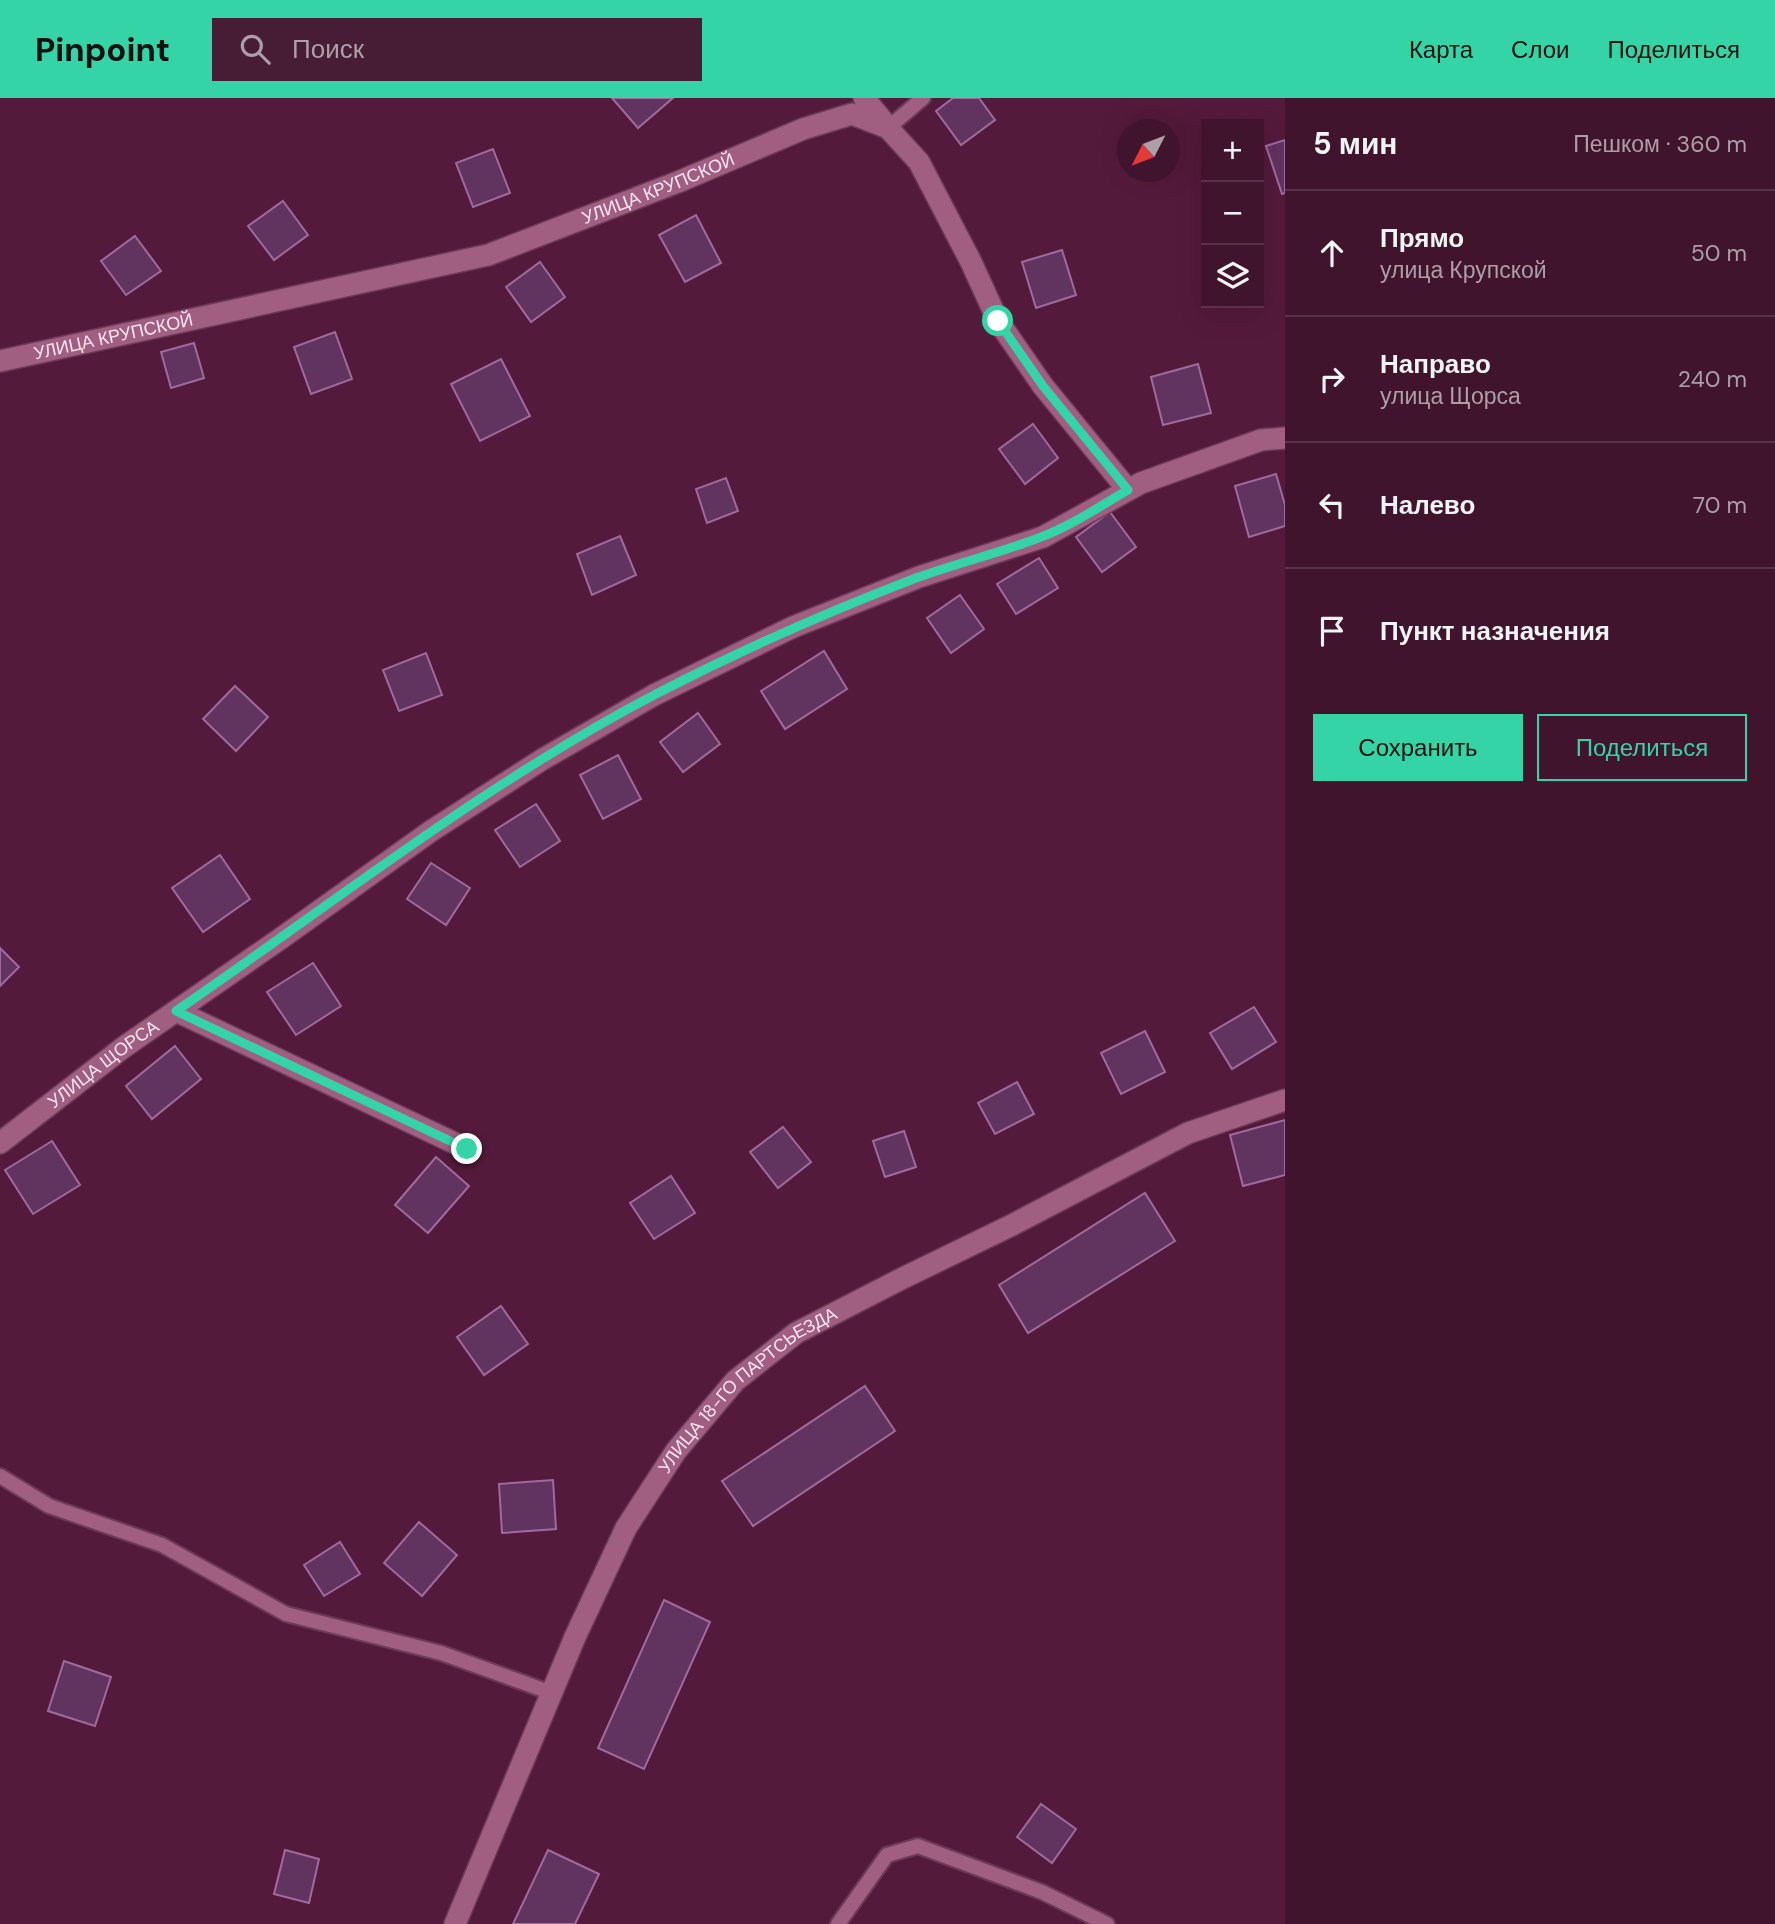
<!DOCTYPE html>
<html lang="ru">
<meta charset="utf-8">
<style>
:root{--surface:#3f142c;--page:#461d34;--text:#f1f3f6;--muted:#ad9ea9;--line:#583348;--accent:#35d4a7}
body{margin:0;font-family:"DM Sans",sans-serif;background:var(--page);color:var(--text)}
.controls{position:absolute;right:21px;top:21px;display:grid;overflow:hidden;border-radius:0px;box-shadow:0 7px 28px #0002}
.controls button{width:63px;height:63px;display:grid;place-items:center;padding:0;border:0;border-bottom:2px solid var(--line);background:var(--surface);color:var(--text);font:35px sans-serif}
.compass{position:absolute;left:1117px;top:21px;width:63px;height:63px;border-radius:50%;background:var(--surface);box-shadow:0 7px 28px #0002;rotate:228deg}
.stop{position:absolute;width:21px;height:21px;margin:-16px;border:5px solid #35d4a7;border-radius:50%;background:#fff}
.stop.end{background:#35d4a7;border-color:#fff;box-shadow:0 2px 7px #0008}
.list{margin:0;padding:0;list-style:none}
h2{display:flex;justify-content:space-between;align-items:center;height:91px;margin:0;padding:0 28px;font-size:30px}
h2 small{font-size:23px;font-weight:400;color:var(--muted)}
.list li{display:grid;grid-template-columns:46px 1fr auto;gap:21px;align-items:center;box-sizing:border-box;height:126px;padding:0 28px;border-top:2px solid var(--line)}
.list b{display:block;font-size:26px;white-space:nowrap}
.list p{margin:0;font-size:23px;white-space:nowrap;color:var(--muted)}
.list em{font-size:23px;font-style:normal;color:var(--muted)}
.actions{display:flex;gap:14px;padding:21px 28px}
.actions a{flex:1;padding:16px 0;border:2px solid var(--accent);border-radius:0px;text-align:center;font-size:24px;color:var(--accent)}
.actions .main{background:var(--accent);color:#111}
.icon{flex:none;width:38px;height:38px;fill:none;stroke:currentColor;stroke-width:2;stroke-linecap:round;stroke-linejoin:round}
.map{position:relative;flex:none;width:1285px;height:1826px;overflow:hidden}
header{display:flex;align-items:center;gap:42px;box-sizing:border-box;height:98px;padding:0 35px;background:var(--accent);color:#111}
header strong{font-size:33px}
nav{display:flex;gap:38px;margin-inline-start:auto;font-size:24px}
.search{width:490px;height:63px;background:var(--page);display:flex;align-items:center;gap:18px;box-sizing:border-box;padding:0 24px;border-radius:0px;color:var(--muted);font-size:26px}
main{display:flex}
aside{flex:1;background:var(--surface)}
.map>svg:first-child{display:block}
</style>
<header>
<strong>Pinpoint</strong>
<div class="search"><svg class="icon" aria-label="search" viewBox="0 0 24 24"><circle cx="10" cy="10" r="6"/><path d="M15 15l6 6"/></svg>Поиск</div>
<nav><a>Карта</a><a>Слои</a><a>Поделиться</a></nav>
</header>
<main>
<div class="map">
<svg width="1285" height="1826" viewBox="0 0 1285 1826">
<rect width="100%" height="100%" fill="#541a3b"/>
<!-- building -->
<g fill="#61335f" stroke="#9f6b9c" stroke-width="2">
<polygon points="612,0 673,0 638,30"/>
<polygon points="953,0 979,0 995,22 961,47 936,13"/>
<polygon points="1285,42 1285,95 1282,96 1266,48"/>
<polygon points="493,51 510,95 473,109 456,65"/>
<polygon points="283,103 308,137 274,162 248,128"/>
<polygon points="696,117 721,165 685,184 659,137"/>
<polygon points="135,138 161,173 126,197 101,163"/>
<polygon points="1062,152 1076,197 1036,210 1022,164"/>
<polygon points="540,164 565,199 531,224 506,189"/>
<polygon points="335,234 352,281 311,296 294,249"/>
<polygon points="194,245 204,280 171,290 161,254"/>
<polygon points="501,261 530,318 480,343 451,286"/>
<polygon points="1198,266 1211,315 1163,327 1151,279"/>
<polygon points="1033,326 1058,360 1025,386 999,351"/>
<polygon points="1276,376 1285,407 1285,428 1249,439 1235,388"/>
<polygon points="726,380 738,413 707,425 696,391"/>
<polygon points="1110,414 1136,449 1102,474 1076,439"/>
<polygon points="620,438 636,477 592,497 577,456"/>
<polygon points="1039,460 1058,490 1016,516 997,486"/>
<polygon points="960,497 984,531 951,555 927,520"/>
<polygon points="824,553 847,591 785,631 761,593"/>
<polygon points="426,555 442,597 399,613 383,572"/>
<polygon points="235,588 268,619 236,653 203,621"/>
<polygon points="698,615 720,646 683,674 660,644"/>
<polygon points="618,657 641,701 603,721 580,677"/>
<polygon points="536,706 560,743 520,769 495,732"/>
<polygon points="220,757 250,801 203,834 172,790"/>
<polygon points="431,765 470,790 446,827 407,801"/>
<polygon points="0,850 19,869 0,888"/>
<polygon points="313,865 341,908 296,937 267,894"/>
<polygon points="1254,909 1276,944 1232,971 1210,935"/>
<polygon points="1145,933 1165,974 1121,996 1101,955"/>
<polygon points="175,948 201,981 152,1021 126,988"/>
<polygon points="1017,984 1034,1016 995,1036 978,1005"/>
<polygon points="1285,1022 1285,1077 1243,1088 1230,1037"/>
<polygon points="783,1029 811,1064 778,1090 750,1054"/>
<polygon points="904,1033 916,1069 885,1079 873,1043"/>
<polygon points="52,1043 80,1087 33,1116 5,1072"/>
<polygon points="436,1059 469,1088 428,1135 395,1107"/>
<polygon points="671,1078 695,1115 654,1141 630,1105"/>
<polygon points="1145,1095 1175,1143 1028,1235 999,1187"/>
<polygon points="501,1208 528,1246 484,1277 457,1239"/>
<polygon points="865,1288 895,1333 753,1428 722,1383"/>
<polygon points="553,1382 556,1431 502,1435 499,1386"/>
<polygon points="419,1424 457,1457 422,1498 384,1465"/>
<polygon points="340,1444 360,1476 324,1498 304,1467"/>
<polygon points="664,1502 710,1524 644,1671 598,1650"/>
<polygon points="64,1563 111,1579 95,1628 48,1613"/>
<polygon points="1041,1706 1076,1731 1052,1765 1017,1739"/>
<polygon points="285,1752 319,1761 309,1805 274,1796"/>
<polygon points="548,1752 599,1776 575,1826 513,1826"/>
</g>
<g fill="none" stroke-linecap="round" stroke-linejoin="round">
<!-- lane casing -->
<g stroke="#6a3b57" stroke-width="18">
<g id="lane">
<polyline points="888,30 923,0"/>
<polyline points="0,1378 49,1408 162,1447 286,1516 441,1555 552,1595"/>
<polyline points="838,1826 887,1757 918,1748 1042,1794 1107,1826"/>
</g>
</g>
<!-- street casing -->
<g stroke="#6a3b57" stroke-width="24">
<g id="street">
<polyline points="864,0 887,28"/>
<path id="s1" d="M0 263 488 157 678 84 803 31 852 16 888 30 919 64 971 164 998 223 1043 288 1128 392"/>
<polyline points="176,913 467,1051"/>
<path id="s2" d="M0 1045 124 949 280 841 431 733 543 661 654 597 793 529 919 479 1043 439 1141 385 1261 342 1285 340"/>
<path id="s3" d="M455 1826 575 1539 626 1430 676 1353 735 1283 796 1235 903 1180 1010 1128 1188 1035 1285 1002"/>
</g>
</g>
<!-- lane -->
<use href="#lane" stroke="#a05e80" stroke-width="14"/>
<!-- street -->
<use href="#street" stroke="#a05e80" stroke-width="21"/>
</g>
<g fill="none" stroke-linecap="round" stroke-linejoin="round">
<!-- route -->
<path stroke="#35d4a7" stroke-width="9" d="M467 1051 176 913C334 805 485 685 656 596 741 552 827 514 916 480 957 465 1000 455 1041 439 1071 428 1100 408 1128 392L1043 288 998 223"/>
</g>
<g text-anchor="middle" stroke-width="5" stroke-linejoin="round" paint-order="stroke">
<!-- street labels -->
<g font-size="18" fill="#fbe4ee" stroke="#2b111e">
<text dy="6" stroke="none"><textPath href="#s1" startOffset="682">УЛИЦА КРУПСКОЙ</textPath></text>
<text dy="6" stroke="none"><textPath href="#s1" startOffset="116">УЛИЦА КРУПСКОЙ</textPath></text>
<text dy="6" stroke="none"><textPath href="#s2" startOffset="130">УЛИЦА ЩОРСА</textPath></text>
<text dy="6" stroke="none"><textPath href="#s3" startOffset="618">УЛИЦА 18-ГО ПАРТСЬЕЗДА</textPath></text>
</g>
</g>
</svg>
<div class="controls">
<button>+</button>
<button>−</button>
<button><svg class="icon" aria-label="layers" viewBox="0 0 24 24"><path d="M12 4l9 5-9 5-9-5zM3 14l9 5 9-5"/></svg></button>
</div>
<svg class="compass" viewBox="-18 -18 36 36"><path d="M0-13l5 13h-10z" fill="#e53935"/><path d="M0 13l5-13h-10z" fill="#ad9ea9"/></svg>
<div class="stop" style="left:998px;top:223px"></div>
<div class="stop end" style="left:467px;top:1051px"></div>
</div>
<aside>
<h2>5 мин<small>Пешком · 360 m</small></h2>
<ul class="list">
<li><svg class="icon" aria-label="ahead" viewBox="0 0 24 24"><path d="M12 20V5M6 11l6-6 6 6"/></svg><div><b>Прямо</b><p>улица Крупской</p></div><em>50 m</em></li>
<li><svg class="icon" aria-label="right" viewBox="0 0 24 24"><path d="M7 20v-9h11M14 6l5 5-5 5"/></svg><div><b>Направо</b><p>улица Щорса</p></div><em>240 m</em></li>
<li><svg class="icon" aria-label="left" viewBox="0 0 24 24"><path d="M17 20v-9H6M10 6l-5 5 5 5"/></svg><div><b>Налево</b></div><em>70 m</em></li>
<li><svg class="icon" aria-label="arrive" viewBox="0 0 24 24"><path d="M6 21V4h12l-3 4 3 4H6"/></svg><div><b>Пункт назначения</b></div></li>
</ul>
<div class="actions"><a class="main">Сохранить</a><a>Поделиться</a></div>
</aside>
</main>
